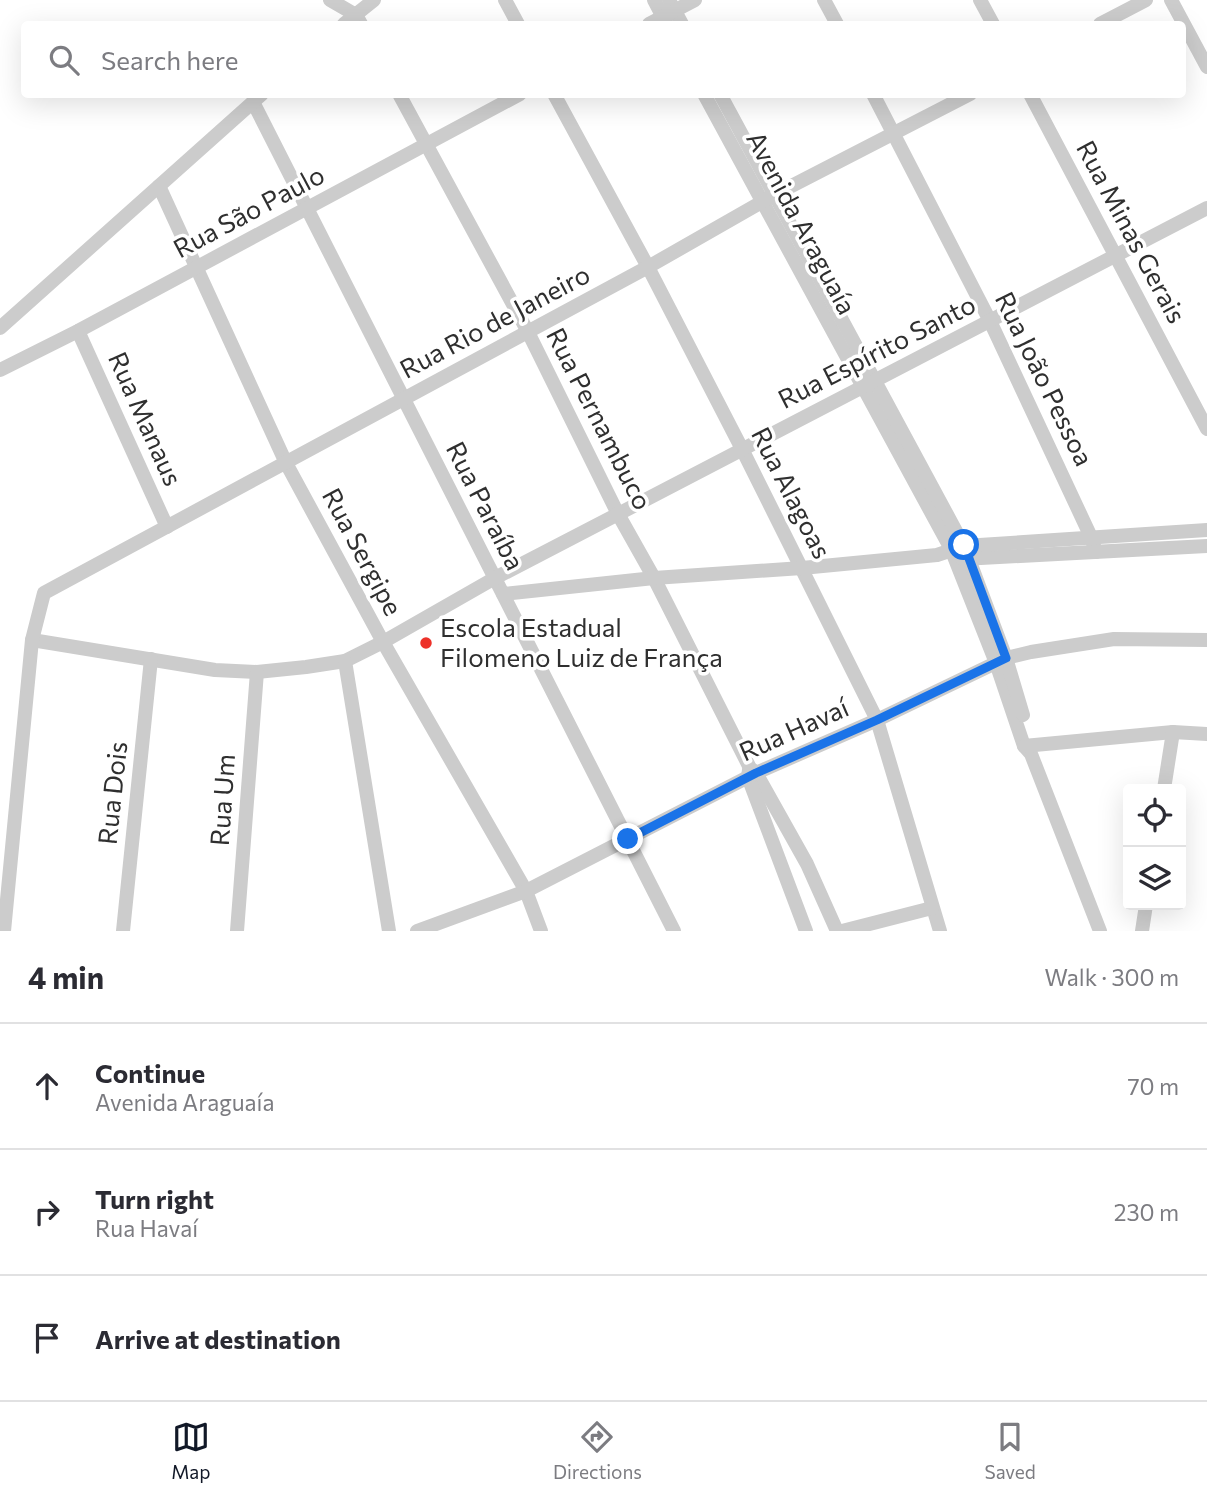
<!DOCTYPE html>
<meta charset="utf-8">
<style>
:root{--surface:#fff;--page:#f7f7f7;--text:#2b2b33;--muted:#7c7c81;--line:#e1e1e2;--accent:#111827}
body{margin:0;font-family:Commissioner,sans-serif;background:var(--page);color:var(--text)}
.controls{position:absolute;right:21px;bottom:21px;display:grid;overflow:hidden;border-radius:7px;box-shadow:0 7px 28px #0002}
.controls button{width:63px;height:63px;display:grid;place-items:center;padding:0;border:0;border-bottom:2px solid var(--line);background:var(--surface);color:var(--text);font:35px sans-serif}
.stop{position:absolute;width:21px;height:21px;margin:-16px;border:5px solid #1a73e8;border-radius:50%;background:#fff}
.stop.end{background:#1a73e8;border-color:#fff;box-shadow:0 2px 7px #0008}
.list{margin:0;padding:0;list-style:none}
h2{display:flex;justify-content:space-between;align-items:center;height:91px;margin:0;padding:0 28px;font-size:30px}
h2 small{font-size:23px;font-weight:400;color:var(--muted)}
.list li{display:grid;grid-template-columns:46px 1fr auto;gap:21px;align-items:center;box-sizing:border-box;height:126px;padding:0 28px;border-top:2px solid var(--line)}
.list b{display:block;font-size:26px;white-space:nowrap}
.list p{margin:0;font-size:23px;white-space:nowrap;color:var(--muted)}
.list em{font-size:23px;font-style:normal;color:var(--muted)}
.icon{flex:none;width:38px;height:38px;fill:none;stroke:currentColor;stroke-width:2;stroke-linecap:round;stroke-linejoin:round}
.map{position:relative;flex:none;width:1207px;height:931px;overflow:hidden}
.search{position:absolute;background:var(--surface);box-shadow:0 7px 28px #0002;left:21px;right:21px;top:21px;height:77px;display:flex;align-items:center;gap:18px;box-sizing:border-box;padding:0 24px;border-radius:7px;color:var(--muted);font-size:26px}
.sheet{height:469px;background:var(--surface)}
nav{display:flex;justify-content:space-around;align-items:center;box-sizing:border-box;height:98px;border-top:2px solid var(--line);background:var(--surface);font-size:19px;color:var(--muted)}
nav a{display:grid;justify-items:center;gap:4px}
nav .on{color:var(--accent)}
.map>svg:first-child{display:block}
</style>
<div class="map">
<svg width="1207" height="931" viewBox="0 0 1207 931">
<rect width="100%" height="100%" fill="#fff"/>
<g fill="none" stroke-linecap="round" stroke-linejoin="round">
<!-- minor -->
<g stroke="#ccc" stroke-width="14">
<polyline points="330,0 356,15 361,24"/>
<polyline points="505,0 518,24"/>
<polyline points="654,0 666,23"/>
<polyline points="669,0 682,24"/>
<polyline points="824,0 837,24"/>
<polyline points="980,0 993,24"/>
<polyline points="1171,0 1207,67"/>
<polyline points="344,24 374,0"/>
<polyline points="649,24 695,0"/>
<polyline points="1100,24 1146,0"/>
<polyline points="399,94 528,332 618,514 654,578 750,768 756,773 807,864 837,931"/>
<polyline points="554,94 648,267 742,449 877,720 940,931"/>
<polyline points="704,94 951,549 996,663 1024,746 1031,754 1100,931"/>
<polyline points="720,94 964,546 1006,658 1023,715"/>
<polyline points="873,94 990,321 1091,537 1096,552"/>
<polyline points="1030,94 1207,429"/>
<polyline points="253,102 674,931"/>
<polyline points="159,186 286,463 383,642 526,891 541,931"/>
<polyline points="0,328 262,94"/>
<polyline points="78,331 167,527"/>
<polyline points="0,370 78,331 520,94"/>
<polyline points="962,559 1207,546"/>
<polyline points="503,594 654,578 802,568 937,555 964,546 1207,530"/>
<polyline points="32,640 215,670 257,672 306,667 345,661 383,642 495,578 1207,208"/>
<polyline points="345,661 389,931"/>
<polyline points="1024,746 1173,732 1207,734"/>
<polyline points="749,770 748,777 806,931"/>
<polyline points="1164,789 1173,732"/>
<polyline points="4,931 32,640 44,593 648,267 774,195 970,94"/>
<polyline points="123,931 151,659"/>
<polyline points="237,931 257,672"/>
<polyline points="417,931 526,891 756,773 877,720 1006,658 1031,652 1114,639 1207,640"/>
<polyline points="842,931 932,908"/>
<polyline points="1142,931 1146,905"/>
</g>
</g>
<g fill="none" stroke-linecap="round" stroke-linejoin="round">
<!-- route -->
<polyline stroke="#1a73e8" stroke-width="9" points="628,839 756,773 877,720 1006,658 964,545"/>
</g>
<!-- markers -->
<circle fill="#ed3129" stroke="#fff" stroke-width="2.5" cx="426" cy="643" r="7"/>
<g text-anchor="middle" stroke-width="7" stroke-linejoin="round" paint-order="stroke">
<!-- street labels -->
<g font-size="26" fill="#2f2f2f" stroke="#fff">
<text transform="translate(249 212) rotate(-28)" y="9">Rua São Paulo</text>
<text transform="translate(801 223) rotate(62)" y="9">Avenida Araguaía</text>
<text transform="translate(1131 232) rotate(62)" y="9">Rua Minas Gerais</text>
<text transform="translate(495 322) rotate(-28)" y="9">Rua Rio de Janeiro</text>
<text transform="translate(877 352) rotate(-27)" y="9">Rua Espírito Santo</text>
<text transform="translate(1044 379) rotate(64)" y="9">Rua João Pessoa</text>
<text transform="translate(145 419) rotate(66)" y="9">Rua Manaus</text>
<text transform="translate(599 419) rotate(63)" y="9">Rua Pernambuco</text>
<text transform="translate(791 493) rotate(63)" y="9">Rua Alagoas</text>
<text transform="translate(485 506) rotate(63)" y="9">Rua Paraíba</text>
<text transform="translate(362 552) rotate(62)" y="9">Rua Sergipe</text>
<text transform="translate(794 730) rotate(-24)" y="9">Rua Havaí</text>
<text transform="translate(113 793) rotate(-84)" y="9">Rua Dois</text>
<text transform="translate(223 800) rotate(-86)" y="9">Rua Um</text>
</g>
<!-- poi labels -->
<g font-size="26" fill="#2f2f2f" stroke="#fff" text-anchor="start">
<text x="440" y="637">Escola Estadual<tspan x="440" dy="30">Filomeno Luiz de França</tspan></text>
</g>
</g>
</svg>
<div class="controls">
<button><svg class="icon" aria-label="locate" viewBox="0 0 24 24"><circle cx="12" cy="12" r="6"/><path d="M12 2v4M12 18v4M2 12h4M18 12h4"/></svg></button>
<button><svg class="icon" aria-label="layers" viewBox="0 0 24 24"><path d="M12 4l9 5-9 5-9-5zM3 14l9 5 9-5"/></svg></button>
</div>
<div class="stop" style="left:964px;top:545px"></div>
<div class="stop end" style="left:628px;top:839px"></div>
<div class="search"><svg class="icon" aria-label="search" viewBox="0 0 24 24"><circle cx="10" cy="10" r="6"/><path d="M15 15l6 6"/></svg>Search here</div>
</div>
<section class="sheet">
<h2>4 min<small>Walk · 300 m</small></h2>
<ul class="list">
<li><svg class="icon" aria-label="ahead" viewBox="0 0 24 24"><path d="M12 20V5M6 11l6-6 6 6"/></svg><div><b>Continue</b><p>Avenida Araguaía</p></div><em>70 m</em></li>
<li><svg class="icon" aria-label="right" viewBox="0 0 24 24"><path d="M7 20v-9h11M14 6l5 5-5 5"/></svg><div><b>Turn right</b><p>Rua Havaí</p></div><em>230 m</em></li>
<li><svg class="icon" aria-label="arrive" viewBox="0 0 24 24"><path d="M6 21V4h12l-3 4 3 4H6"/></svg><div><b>Arrive at destination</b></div></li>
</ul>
</section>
<nav>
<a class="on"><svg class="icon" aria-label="map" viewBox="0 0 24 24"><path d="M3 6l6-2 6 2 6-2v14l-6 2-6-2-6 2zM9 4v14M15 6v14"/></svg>Map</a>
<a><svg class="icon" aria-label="directions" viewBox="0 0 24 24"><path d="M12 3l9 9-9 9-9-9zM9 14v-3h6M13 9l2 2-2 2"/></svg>Directions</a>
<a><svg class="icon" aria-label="saved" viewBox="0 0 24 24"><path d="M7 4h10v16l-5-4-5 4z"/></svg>Saved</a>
</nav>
